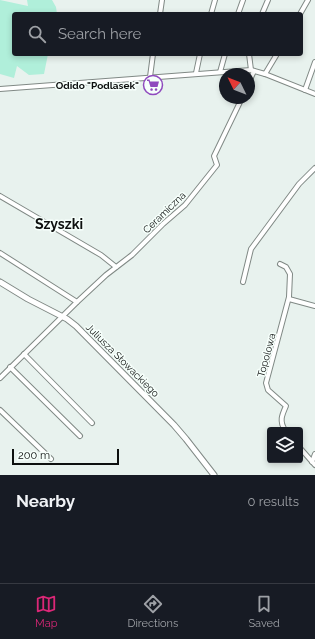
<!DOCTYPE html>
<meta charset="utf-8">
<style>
:root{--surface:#171b24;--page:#20242c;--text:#f1f3f6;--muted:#9ea1a6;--line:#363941;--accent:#db2777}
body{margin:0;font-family:Raleway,sans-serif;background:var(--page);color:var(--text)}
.controls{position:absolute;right:12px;bottom:12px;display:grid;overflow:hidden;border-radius:4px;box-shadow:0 2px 6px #0003}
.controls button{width:36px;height:36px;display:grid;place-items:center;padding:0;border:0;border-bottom:1px solid var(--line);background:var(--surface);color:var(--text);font:20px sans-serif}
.compass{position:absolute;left:219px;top:68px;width:36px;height:36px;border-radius:50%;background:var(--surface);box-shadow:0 2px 6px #0003;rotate:313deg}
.scale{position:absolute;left:12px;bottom:10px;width:107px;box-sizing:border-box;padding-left:4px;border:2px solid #0d100f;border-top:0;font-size:11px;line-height:14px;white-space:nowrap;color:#0d100f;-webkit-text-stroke:3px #f6fffb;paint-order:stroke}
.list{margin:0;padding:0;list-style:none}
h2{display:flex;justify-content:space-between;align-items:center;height:52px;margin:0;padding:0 16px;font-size:17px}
h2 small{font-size:13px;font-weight:400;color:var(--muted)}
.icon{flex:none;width:22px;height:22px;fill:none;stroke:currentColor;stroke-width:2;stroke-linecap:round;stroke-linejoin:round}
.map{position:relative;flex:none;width:315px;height:475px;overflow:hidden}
.search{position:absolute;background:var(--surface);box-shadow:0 2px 6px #0003;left:12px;right:12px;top:12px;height:44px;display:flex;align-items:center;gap:10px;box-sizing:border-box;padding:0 14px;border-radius:4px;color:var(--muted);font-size:15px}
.sheet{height:108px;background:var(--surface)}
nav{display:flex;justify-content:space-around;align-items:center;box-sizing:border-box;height:56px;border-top:1px solid var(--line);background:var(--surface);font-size:11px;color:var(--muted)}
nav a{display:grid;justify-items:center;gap:2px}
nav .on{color:var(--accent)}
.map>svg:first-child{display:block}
</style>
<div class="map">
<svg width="315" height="475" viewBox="0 0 315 475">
<rect width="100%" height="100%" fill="#e8f2ee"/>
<!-- green -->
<polygon fill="#b0efda" points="0,0 28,6 27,0 52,0 56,7 57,14 14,14 14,54 48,54 44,74 29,75 17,66 14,78 0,74"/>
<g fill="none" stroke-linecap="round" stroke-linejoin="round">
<!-- minor casing -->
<g stroke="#808985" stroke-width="6">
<g id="minor">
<polyline points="160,14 162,0"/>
<polyline points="211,14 215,0"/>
<polyline points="238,14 243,0"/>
<polyline points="262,14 268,0"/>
<polyline points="300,14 308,0"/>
<polyline points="249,54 251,70"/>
<polyline points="220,72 225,54"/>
<polyline points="196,73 200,54"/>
<polyline points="265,74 277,54"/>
<polyline points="150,77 153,54"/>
<polyline points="249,82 254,71"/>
<polyline points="0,89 251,70 265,74 315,94"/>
<polyline points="305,90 315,62"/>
<polyline points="0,196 101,255 116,267"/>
<polyline points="0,253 77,302"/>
<path d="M280 264 286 267 290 274 289 297 266 383 268 390 286 406C282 415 279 421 285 430"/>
<polyline points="243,282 251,249 299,184 315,168"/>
<polyline points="289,299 315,306"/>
<polyline points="24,354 92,423"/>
<polyline points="10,367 80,436"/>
<polyline points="0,378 77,302 106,275 132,255 163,224 185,205 217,165 214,156 242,98"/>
<polyline points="0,410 51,459"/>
<polyline points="300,448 315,465"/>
<polyline points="312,462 315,454"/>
</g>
</g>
<!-- tertiary casing -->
<g stroke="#808985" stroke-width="7">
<polyline id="tertiary" points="0,282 28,299 67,319 76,326 174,425 186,439 214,475"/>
</g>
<!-- minor -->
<use href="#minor" stroke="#fff" stroke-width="4"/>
<!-- tertiary -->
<use href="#tertiary" stroke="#fff" stroke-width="5"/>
</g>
<!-- icons -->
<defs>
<g id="supermarket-ring" transform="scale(1)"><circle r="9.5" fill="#f6fffb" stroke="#8f4abe" stroke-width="1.5"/><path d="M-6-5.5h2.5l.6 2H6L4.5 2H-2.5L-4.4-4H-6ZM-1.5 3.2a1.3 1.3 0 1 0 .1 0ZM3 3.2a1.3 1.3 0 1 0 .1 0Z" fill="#8f4abe"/></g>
</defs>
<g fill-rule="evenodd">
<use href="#supermarket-ring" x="153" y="85"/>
</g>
<g text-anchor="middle" stroke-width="3" stroke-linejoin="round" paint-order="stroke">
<!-- poi labels -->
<g font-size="10" font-weight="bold" fill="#0d100f" stroke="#f6fffb" text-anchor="end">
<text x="139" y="89">Odido "Podlasek"</text>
</g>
<!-- street labels -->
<g font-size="10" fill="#0d100f" stroke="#f6fffb">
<text transform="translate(164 212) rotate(-44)" y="4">Ceramiczna</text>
<text transform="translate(266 355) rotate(-75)" y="4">Topolowa</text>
<text transform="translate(123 360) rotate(45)" y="4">Juliusza Słowackiego</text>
</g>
<!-- district labels -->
<g font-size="14" font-weight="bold" fill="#0d100f" stroke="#f6fffb">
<text x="59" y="229">Szyszki</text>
</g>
</g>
</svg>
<div class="controls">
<button><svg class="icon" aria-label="layers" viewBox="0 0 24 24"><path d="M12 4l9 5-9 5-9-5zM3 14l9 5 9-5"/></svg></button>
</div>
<svg class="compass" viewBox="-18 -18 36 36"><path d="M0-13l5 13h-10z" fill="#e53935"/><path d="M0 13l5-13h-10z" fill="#9ea1a6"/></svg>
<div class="scale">200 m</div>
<div class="search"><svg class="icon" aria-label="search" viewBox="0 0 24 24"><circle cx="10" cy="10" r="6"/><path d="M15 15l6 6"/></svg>Search here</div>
</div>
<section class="sheet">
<h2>Nearby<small>0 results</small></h2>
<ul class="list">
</ul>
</section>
<nav>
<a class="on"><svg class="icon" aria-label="map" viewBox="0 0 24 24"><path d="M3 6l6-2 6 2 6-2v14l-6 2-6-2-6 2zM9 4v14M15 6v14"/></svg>Map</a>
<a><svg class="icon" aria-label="directions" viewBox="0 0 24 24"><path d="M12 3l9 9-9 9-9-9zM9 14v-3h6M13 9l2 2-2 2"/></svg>Directions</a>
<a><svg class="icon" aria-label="saved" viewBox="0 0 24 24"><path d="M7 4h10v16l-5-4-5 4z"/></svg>Saved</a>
</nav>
